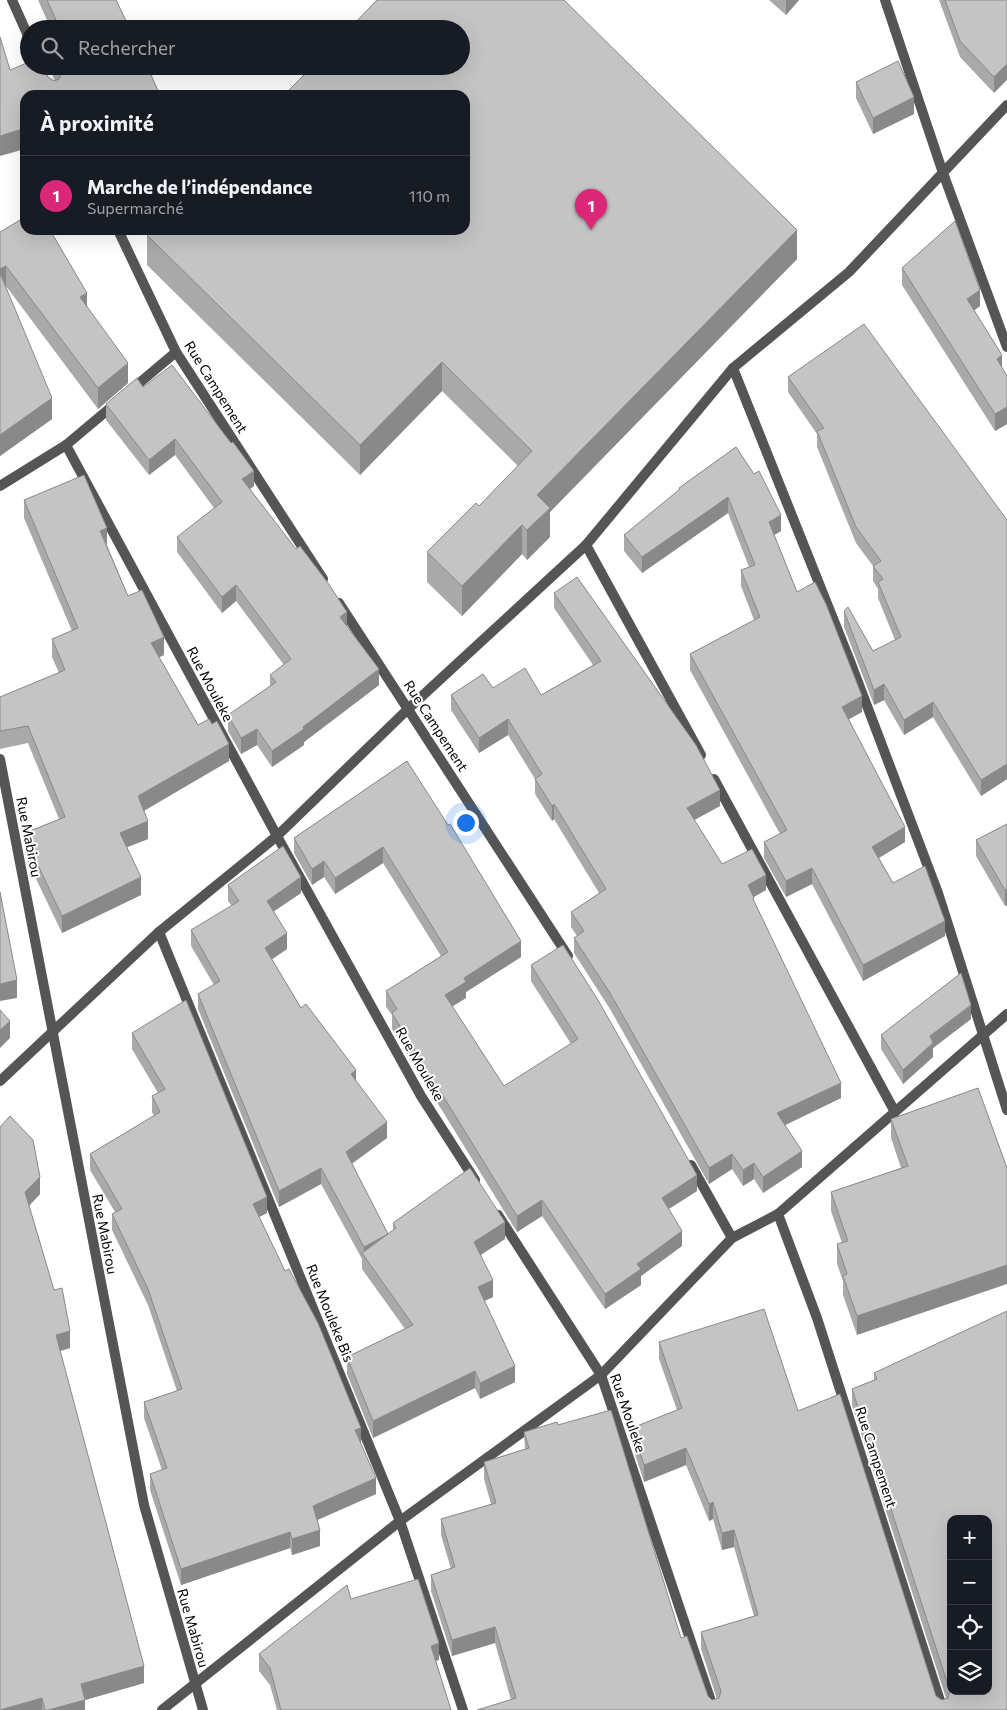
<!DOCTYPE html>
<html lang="fr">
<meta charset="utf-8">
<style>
:root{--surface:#171b24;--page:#242831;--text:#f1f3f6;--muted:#9ea1a6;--line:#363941;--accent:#db2777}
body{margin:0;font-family:Commissioner,sans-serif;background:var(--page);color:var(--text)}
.controls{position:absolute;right:15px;bottom:15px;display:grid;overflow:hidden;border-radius:10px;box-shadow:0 5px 20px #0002}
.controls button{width:45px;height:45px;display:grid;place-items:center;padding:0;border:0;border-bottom:1px solid var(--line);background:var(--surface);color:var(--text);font:25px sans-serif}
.you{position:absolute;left:465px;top:822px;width:18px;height:18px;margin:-12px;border:4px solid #fff;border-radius:50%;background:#1a73e8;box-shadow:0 0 0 8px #1a73e833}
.badge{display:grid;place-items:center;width:32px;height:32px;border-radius:50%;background:var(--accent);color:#fff;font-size:16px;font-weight:700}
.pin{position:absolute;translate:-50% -41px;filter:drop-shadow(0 1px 2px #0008)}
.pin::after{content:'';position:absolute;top:26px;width:18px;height:15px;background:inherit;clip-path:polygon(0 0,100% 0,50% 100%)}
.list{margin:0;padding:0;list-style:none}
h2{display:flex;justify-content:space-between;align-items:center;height:65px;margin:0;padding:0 20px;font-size:21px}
h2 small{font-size:16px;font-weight:400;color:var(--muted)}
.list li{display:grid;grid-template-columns:32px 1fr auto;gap:15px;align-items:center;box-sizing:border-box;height:80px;padding:0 20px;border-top:1px solid var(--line)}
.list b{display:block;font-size:19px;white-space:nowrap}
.list p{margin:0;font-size:16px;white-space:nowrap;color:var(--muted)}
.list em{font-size:16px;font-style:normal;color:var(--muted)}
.icon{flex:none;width:28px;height:28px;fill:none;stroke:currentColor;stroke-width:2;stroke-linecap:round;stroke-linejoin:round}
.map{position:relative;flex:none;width:1007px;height:1710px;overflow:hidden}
.search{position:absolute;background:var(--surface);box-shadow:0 5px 20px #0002;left:20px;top:20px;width:450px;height:55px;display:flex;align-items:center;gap:12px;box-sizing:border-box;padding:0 18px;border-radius:28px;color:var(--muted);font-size:19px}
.panel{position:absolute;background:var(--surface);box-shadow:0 5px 20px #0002;left:20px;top:90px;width:450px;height:145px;border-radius:15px}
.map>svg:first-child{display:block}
</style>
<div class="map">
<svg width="1007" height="1710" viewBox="0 0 1007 1710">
<rect width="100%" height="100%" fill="#fff"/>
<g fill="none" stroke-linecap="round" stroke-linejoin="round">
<!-- street -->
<g stroke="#555" stroke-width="10">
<polyline points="12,0 29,38"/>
<polyline points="885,0 943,173 1007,347"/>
<polyline points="118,230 176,352 323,579"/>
<polyline points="733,368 850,661 938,893 1007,1110"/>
<polyline points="131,390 176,352"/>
<polyline points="66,445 277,836 421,1096 475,1180"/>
<polyline points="0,486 66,445 116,403"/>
<polyline points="586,545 701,755"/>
<polyline points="339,603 568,956"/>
<polyline points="0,759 144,1505 203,1710"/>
<polyline points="714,779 895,1112"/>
<polyline points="159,932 400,1521 463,1710"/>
<polyline points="0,1081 159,932 277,836 408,709 586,545 733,368 849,272 1007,105"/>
<polyline points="691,1165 732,1238"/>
<polyline points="778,1214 817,1318 943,1710"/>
<polyline points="498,1215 601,1375 714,1710"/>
<polyline points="162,1710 400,1521 601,1375 732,1238 778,1214 1007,1014"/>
</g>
</g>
<!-- wall -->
<g fill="#a9a9a9">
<polygon points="38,0 116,0 130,29 51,29"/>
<polygon points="769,0 799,0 786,15"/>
<polygon points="939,0 1007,0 994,93 960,57"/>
<polygon points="51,66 147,66 159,93 163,95 25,95 10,70 48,77 54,81 55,81 51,72"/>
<polygon points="856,82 914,114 873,134 856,98"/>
<polygon points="0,232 87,306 128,383 98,409 6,286 52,419 0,456"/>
<polygon points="147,235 797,259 550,512 550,537 527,560 522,554 462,616 427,582 427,552 479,506 518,466 442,391 360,475 147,265"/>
<polygon points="902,268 980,306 974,310 1002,369 1007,376 1007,424 995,431 902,285"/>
<polygon points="788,377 1007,520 1007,779 981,796 933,717 904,735 884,700 874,705 844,627 844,611 873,651 895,640 878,598 878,589 873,581 873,566 856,543 817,447 817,434 788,392"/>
<polygon points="143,387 254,486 250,489 347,627 379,685 304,742 304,745 272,767 257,745 241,754 228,731 228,715 270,686 270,675 284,665 236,601 222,613 177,552 177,537 214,508 175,455 149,475 106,420 106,404"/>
<polygon points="736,447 781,531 774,535 797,592 862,712 849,719 905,842 879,858 893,883 945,936 863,981 812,884 786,897 764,858 764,842 780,834 690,670 690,654 754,620 741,586 741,570 749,567 728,513 642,573 624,551 624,535 679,490 679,488"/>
<polygon points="24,500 107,545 128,596 164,655 159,657 198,725 229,761 144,811 148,839 127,847 141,895 62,933 26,858 25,850 25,833 59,819 28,743 0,749 0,697 59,673 52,657 52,639 72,631 24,518"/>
<polygon points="554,593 720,806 694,820 722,864 766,890 754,897 754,902 841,1098 785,1125 802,1167 763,1193 754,1179 743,1186 732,1169 709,1184 610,1009 574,953 574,938 577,936 571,927 571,912 599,893 554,819 552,821 535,794 535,779 508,735 479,753 451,710 451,695 493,688 541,695 593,665 554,608"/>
<polygon points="407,761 521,957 466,992 466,998 452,1006 504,1086 571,1044 531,981 531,965 697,1191 669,1209 682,1246 641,1276 641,1285 605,1309 542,1216 517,1232 392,1029 392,1015 386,1007 386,991 441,956 383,863 335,894 324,877 312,885 294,853 294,838"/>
<polygon points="1007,824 1007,905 1005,906 976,856 976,840"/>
<polygon points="228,885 301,893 274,911 287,949 272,959 301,1008 356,1080 387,1138 351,1164 388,1234 393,1230 393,1223 505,1239 481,1255 493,1297 484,1301 515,1382 480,1399 475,1388 373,1438 347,1374 347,1357 405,1329 362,1269 362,1259 321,1184 279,1207 198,1009 198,994 214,985 191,946 191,930 232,906 228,901"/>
<polygon points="971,1019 933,1048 933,1057 903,1084 881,1049 881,1035"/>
<polygon points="132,1033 267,1213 259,1217 361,1444 376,1494 317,1520 320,1546 292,1555 290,1548 181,1585 150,1490 150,1474 162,1470 144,1418 144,1402 177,1391 148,1305 112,1230 112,1214 115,1212 90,1170 90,1154 154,1116 152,1112 152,1096 158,1093 132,1049"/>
<polygon points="978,1088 857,1335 843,1295 843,1281 837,1264 837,1244 842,1243 831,1211 831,1192 901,1168 891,1138 891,1119"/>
<polygon points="0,1127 40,1194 29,1206 70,1348 60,1351 144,1683 85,1700 85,1710 0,1710"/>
<polygon points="659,1342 798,1411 936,1696 942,1700 946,1698 852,1405 852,1389 874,1380 874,1373 1007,1710 511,1700 495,1643 452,1656 431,1591 431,1575 451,1569 441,1535 441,1519 491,1504 484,1479 484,1462 525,1449 524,1432 558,1425 681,1638 708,1696 712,1700 717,1699 701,1649 701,1632 754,1616 734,1547 722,1550 713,1519 709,1521 686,1465 644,1482 632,1445 632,1428 677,1410 659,1359"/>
<polygon points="351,1599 439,1660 436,1661 451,1710 277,1710 270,1685 259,1671 259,1654"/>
</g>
<!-- shaded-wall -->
<g fill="#898989">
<polygon points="786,0 799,0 786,15"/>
<polygon points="1007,64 1007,80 994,93 994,77"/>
<polygon points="914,97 914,114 873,134 873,118"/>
<polygon points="25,128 25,149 0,156 0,136"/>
<polygon points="797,230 797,259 550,512 550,537 527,560 527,530 537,495"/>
<polygon points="6,266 6,286 0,290 0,269"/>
<polygon points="980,290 980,306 967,316 967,299"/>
<polygon points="87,293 87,314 80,297"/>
<polygon points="1002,355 1002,372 997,359"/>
<polygon points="442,362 442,391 360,475 360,445"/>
<polygon points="128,363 128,383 98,409 98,388"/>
<polygon points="52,398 52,419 0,456 0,435"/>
<polygon points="1007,407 1007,424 995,431 995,414"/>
<polygon points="175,439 175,455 149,475 149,460"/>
<polygon points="254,471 254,486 242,495 242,479"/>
<polygon points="728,497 728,513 642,573 642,557"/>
<polygon points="781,515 781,531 769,538 769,522"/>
<polygon points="522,525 522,554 462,616 462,586"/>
<polygon points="107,528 107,546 100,531"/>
<polygon points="236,585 236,601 222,613 222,597"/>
<polygon points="347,612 347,628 340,617"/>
<polygon points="164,637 164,655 151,661 151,643"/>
<polygon points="379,669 379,685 304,742 304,745 272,767 272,751"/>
<polygon points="884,684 884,700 874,705 874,690"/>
<polygon points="862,696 862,712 842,723 842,707"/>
<polygon points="933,702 933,717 904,735 904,720"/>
<polygon points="508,719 508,735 479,753 479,738"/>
<polygon points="257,729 257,745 241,754 241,738"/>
<polygon points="229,744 229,761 138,814 138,796"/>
<polygon points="1007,764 1007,779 981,796 981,780"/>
<polygon points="720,790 720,806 687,824 687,808"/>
<polygon points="554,804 554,819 552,821 552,806"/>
<polygon points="148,821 148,839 120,850 120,833"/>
<polygon points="905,827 905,842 872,862 872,847"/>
<polygon points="383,847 383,863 335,894 335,878"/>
<polygon points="324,861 324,877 312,885 312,869"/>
<polygon points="812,868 812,884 786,897 786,881"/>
<polygon points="766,875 766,890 748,900 748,885"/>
<polygon points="141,877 141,895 62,933 62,916"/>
<polygon points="301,877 301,893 267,916 267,901"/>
<polygon points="1007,889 1007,905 1005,906 1005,890"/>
<polygon points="945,921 945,936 863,981 863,965"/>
<polygon points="287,933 287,949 265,964 265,948"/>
<polygon points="521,941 521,957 466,992 466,998 445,1011 445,995 464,978"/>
<polygon points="17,980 17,998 0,1001 0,984"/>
<polygon points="971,1005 971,1019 933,1048 933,1057 903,1084 903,1070 930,1036"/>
<polygon points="10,1021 10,1038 0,1048 0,1030"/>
<polygon points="356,1070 356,1086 351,1074"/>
<polygon points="841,1083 841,1098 777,1129 777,1113"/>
<polygon points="387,1122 387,1138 346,1168 346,1152"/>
<polygon points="802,1151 802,1167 763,1193 763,1177"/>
<polygon points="732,1154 732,1169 709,1184 709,1168"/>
<polygon points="754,1163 754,1179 743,1186 743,1170"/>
<polygon points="321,1168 321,1184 279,1207 279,1191"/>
<polygon points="697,1175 697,1191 662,1213 662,1198"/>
<polygon points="40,1177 40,1194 25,1210 25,1192"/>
<polygon points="267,1197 267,1213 253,1220 253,1204"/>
<polygon points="542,1200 542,1216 517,1232 517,1216"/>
<polygon points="505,1222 505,1239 474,1259 474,1242"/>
<polygon points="682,1231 682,1246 641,1276 641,1285 605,1309 605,1294 637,1264"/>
<polygon points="388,1234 364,1256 364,1247"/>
<polygon points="1007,1265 1007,1284 857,1335 857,1316"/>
<polygon points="493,1280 493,1297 478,1304 478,1287"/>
<polygon points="70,1331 70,1348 56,1352 56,1335"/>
<polygon points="515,1366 515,1382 480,1399 480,1383"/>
<polygon points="475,1371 475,1388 373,1438 373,1421"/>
<polygon points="361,1428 361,1444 355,1430"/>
<polygon points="686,1448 686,1465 644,1482 644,1465"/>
<polygon points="376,1478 376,1494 313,1522 313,1506"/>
<polygon points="713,1502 713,1519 709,1521 709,1504"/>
<polygon points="320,1530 320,1546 292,1555 292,1539"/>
<polygon points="734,1530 734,1547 722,1550 722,1533"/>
<polygon points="290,1532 290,1548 181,1585 181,1569"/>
<polygon points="495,1627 495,1643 452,1656 452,1640"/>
<polygon points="439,1643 439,1660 431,1662 431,1646"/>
<polygon points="144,1666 144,1683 85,1700 85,1710 48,1710 81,1684"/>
<polygon points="42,1698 42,1710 0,1710"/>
</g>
<!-- building -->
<g fill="#c4c4c4" stroke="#898989" fill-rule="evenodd">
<polygon points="47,0 116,0 130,29 60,29"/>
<polygon points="377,0 564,0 797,230 537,495 550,508 527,530 522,525 462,586 427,552 476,503 479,506 532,451 442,362 360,445 147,235 152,230 465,230 465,95 284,95 313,66 461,66 461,29 349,29"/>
<polygon points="945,0 1007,0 1007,64 994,77 960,41"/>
<polygon points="0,37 10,70 29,62 29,66 43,66 48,77 54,81 59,79 61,75 57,66 147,66 159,93 162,92 163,95 25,95 25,128 0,136"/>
<polygon points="898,61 914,97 873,118 856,82"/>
<polygon points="25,217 25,230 50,230 87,293 80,297 128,363 98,388 6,266 0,269 0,232"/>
<polygon points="955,221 980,290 967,299 1002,355 997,359 1007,376 1007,407 995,414 902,268"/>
<polygon points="0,273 52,398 0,435"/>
<polygon points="864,324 1007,520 1007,764 981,780 933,702 904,720 884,684 874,690 844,611 848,607 873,651 901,637 878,582 883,579 873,566 881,561 856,527 817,431 824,428 788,377"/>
<polygon points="172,365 231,443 233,442 254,471 242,479 296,549 300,546 328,583 347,612 340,617 379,669 303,727 304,729 272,751 257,729 241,738 228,715 276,682 270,675 291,659 236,585 222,597 177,537 222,502 175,439 149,460 106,404 137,378 143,387"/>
<polygon points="736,447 754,474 759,471 781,515 769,522 797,592 815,582 826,604 862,696 842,707 905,827 872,847 893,883 925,866 945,921 863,965 812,868 786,881 764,842 787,830 690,654 760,617 741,570 755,565 728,497 642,557 624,535 680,489 679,488"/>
<polygon points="84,475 107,528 100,531 128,596 142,590 164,637 151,643 198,725 209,719 212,724 217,721 229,744 138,796 148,821 120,833 141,877 62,916 26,840 25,833 65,817 28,726 0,731 0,697 65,670 52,639 78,628 24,500"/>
<polygon points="577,577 696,745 720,790 687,808 722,864 752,849 766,875 748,885 754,898 753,899 841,1083 777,1113 802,1151 763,1177 754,1163 743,1170 732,1154 709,1168 610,993 574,938 584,931 571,912 606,889 554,804 552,806 535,779 542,774 508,719 479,738 451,695 483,674 493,688 525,668 541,695 601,661 554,593"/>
<polygon points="407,761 448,825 450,824 521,941 464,978 466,982 445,995 504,1086 578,1039 531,965 563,945 598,1000 697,1175 662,1198 682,1231 637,1264 641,1269 605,1294 542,1200 517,1216 392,1013 397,1009 386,991 448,952 383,847 335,878 324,861 312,869 294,838"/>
<polygon points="1007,824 1007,889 1005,890 976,840"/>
<polygon points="283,846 301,877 267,901 287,933 265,948 301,1008 306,1004 356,1070 351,1074 387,1122 346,1152 388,1234 364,1247 321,1168 279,1191 198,994 220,981 191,930 239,901 228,885"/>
<polygon points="0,892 17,980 0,984"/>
<polygon points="961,973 971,1005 930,1036 933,1043 903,1070 881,1035"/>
<polygon points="186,1000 267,1197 253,1204 285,1271 289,1269 318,1323 361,1428 355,1430 376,1478 313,1506 320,1530 292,1539 290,1532 181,1569 150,1474 167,1468 144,1402 182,1389 148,1289 112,1214 122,1209 90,1154 160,1112 152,1096 165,1089 132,1033"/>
<polygon points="0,1010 10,1021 0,1030"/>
<polygon points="978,1088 1007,1168 1007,1265 857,1316 843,1276 847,1274 837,1244 848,1241 831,1192 908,1166 891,1119"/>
<polygon points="10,1116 33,1140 40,1177 25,1192 54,1290 62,1288 70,1331 56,1335 144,1666 81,1684 85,1700 48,1710 45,1710 42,1698 0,1710 0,1127"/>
<polygon points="470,1168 505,1222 474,1242 493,1280 478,1287 515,1366 480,1383 475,1371 373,1421 347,1357 413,1325 362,1253 396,1228 393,1223"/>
<path d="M764 1309 798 1411 840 1394 936 1696 942 1700 948 1698 950 1691 852 1389 877 1379 874 1373 1007 1311V1710H477L516 1698 495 1627 452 1640 431 1575 455 1567 441 1519 496 1503 484 1462 529 1448 524 1432 557 1422 558 1425 611 1410 681 1638 687 1636 708 1696 712 1700 719 1698 721 1691 701 1632 758 1615 734 1530 722 1533 713 1502 709 1504 686 1448 644 1465 632 1428 682 1408 659 1342ZM951 1519H988V1691H951Z"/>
<polygon points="418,1579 439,1643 431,1646 451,1710 281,1710 270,1668 259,1654 347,1585 351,1599"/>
</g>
<g text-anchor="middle" stroke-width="4" stroke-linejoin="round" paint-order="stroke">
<!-- street labels -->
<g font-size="14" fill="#000" stroke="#fff">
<text transform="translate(216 387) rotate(58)" y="5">Rue Campement</text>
<text transform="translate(210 684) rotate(62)" y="5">Rue Mouleke</text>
<text transform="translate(436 726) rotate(57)" y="5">Rue Campement</text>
<text transform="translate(29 837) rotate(79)" y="5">Rue Mabirou</text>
<text transform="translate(420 1064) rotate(60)" y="5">Rue Mouleke</text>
<text transform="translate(105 1234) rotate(79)" y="5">Rue Mabirou</text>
<text transform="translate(330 1313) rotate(68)" y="5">Rue Mouleke Bis</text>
<text transform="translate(628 1413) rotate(71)" y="5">Rue Mouleke</text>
<text transform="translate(876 1457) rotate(72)" y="5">Rue Campement</text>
<text transform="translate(193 1628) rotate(74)" y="5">Rue Mabirou</text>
</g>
</g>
</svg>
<div class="controls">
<button>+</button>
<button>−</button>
<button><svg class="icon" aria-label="locate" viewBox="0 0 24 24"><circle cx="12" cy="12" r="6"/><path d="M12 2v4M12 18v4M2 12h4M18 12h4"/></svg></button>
<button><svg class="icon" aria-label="layers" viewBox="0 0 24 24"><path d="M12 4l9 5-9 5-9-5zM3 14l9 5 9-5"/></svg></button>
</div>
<div class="you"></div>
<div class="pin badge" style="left:591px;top:230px">1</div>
<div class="search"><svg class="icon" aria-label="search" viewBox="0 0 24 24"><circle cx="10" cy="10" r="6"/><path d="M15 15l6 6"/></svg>Rechercher</div>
<section class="panel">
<h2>À proximité<small></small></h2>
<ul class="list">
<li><span class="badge">1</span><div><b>Marche de l’indépendance</b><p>Supermarché</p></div><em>110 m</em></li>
</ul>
</section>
</div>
